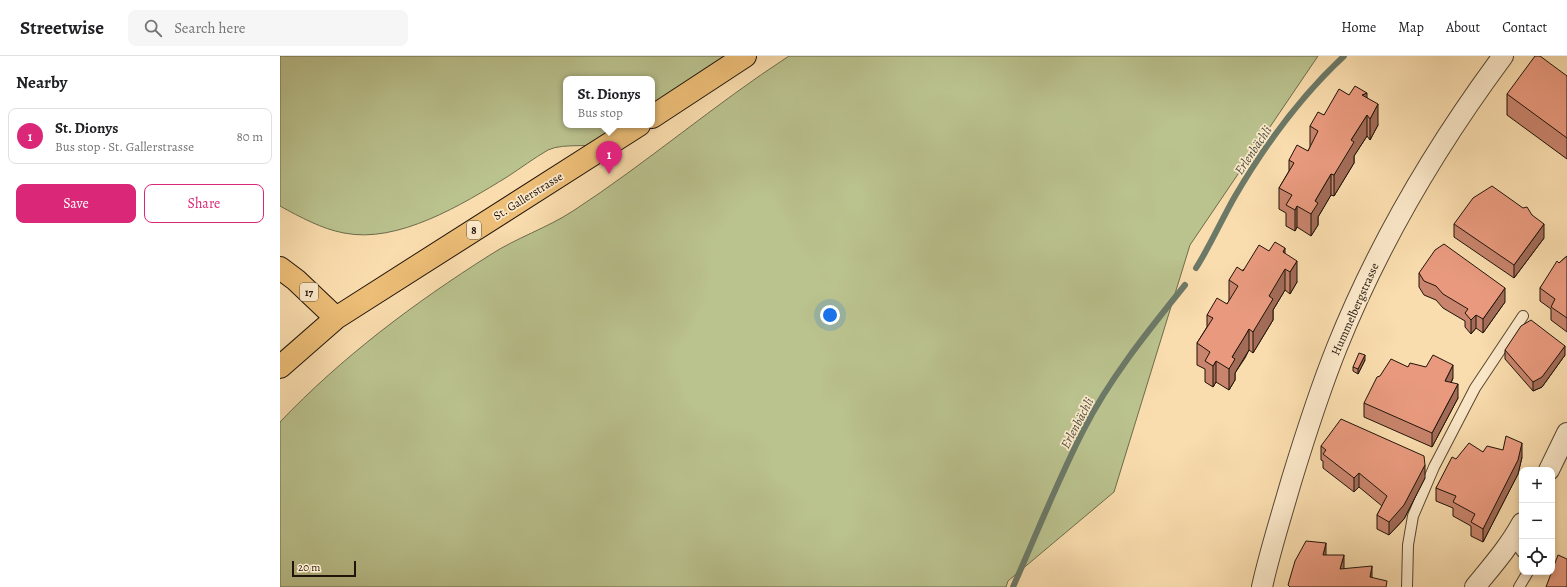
<!DOCTYPE html>
<meta charset="utf-8">
<style>
:root{--surface:#fff;--page:#f6f6f6;--text:#202124;--muted:#757577;--line:#e0e0e0;--accent:#db2777}
body{margin:0;font-family:Alegreya,serif;background:var(--page);color:var(--text)}
.controls{position:absolute;right:12px;bottom:12px;display:grid;overflow:hidden;border-radius:8px;box-shadow:0 2px 6px #0003}
.controls button{width:36px;height:36px;display:grid;place-items:center;padding:0;border:0;border-bottom:1px solid var(--line);background:var(--surface);color:var(--text);font:20px sans-serif}
.scale{position:absolute;left:12px;bottom:10px;width:64px;box-sizing:border-box;padding-left:4px;border:2px solid #1f1409;border-top:0;font-size:11px;line-height:14px;white-space:nowrap;color:#1f1409;-webkit-text-stroke:3px #fce9ca;paint-order:stroke}
.you{position:absolute;left:550px;top:259px;width:14px;height:14px;margin:-10px;border:3px solid #fff;border-radius:50%;background:#1a73e8;box-shadow:0 0 0 6px #1a73e833}
.badge{display:grid;place-items:center;width:26px;height:26px;border-radius:50%;background:var(--accent);color:#fff;font-size:13px;font-weight:700}
.pin{position:absolute;translate:-50% -33px;filter:drop-shadow(0 1px 2px #0008)}
.pin::after{content:'';position:absolute;top:21px;width:14px;height:12px;background:inherit;clip-path:polygon(0 0,100% 0,50% 100%)}
.popup{position:absolute;left:283px;top:20px;width:92px;height:52px;box-sizing:border-box;display:grid;place-content:center;border-radius:8px;background:var(--surface);filter:drop-shadow(0 1px 3px #0005);font-size:13px;white-space:nowrap;color:var(--muted)}
.popup b{font-size:15px;color:var(--text)}
.popup::after{content:'';position:absolute;left:50%;top:100%;margin-left:-8px;border:8px solid transparent;border-top-color:var(--surface)}
.list{margin:0;padding:0;list-style:none}
h2{display:flex;justify-content:space-between;align-items:center;height:52px;margin:0;padding:0 16px;font-size:17px}
h2 small{font-size:13px;font-weight:400;color:var(--muted)}
.list li{display:grid;grid-template-columns:26px 1fr auto;gap:12px;align-items:center;box-sizing:border-box;height:56px;margin:0 8px 8px;padding:0 8px;border:1px solid var(--line);border-radius:8px}
.list b{display:block;font-size:15px;white-space:nowrap}
.list p{margin:0;font-size:13px;white-space:nowrap;color:var(--muted)}
.list em{font-size:13px;font-style:normal;color:var(--muted)}
.actions{display:flex;gap:8px;padding:12px 16px}
.actions a{flex:1;padding:9px 0;border:1px solid var(--accent);border-radius:8px;text-align:center;font-size:14px;color:var(--accent)}
.actions .main{background:var(--accent);color:#fff}
.icon{flex:none;width:22px;height:22px;fill:none;stroke:currentColor;stroke-width:2;stroke-linecap:round;stroke-linejoin:round}
.map{position:relative;flex:none;width:1287px;height:531px;overflow:hidden}
header{display:flex;align-items:center;gap:24px;box-sizing:border-box;height:56px;padding:0 20px;background:var(--surface);border-bottom:1px solid var(--line)}
header strong{font-size:19px}
nav{display:flex;gap:22px;margin-inline-start:auto;font-size:14px}
.search{width:280px;height:36px;background:var(--page);display:flex;align-items:center;gap:10px;box-sizing:border-box;padding:0 14px;border-radius:8px;color:var(--muted);font-size:15px}
main{display:flex}
aside{flex:1;background:var(--surface)}
.map>svg:first-child{display:block}
</style>
<header>
<strong>Streetwise</strong>
<div class="search"><svg class="icon" aria-label="search" viewBox="0 0 24 24"><circle cx="10" cy="10" r="6"/><path d="M15 15l6 6"/></svg>Search here</div>
<nav><a>Home</a><a>Map</a><a>About</a><a>Contact</a></nav>
</header>
<main>
<aside>
<h2>Nearby<small></small></h2>
<ul class="list">
<li><span class="badge">1</span><div><b>St. Dionys</b><p>Bus stop · St. Gallerstrasse</p></div><em>80 m</em></li>
</ul>
<div class="actions"><a class="main">Save</a><a>Share</a></div>
</aside>
<div class="map">
<svg width="1287" height="531" viewBox="0 0 1287 531">
<rect width="100%" height="100%" fill="#faddae"/>
<filter id="stains"><feTurbulence type="fractalNoise" baseFrequency=".005" numOctaves="4"/><feColorMatrix values="0 0 0 0 .2 0 0 0 0 .09 0 0 0 0 .02 0 0 0 .5 -.17"/></filter>
<radialGradient id="worn" r=".72"><stop offset=".6" stop-color="#630" stop-opacity="0"/><stop offset="1" stop-color="#630" stop-opacity=".3"/></radialGradient>
<!-- green -->
<path fill="#bac28e" stroke="#6c6b4c" d="M 0,0 L 465,0 L 372,61 L 372,23 L 286,23 L 286,69 L 359,69 C 351,74 343,82 334,86 C 316,93 284,86 268,94 C 254,102 241,112 227,121 C 183,148 118,188 64,177 C 42,173 20,161 0,150 Z
M 509,0 L 1038,0 L 910,189 L 834,436 L 728,525 L 726,531 L 0,531 L 0,366 C 62,301 134,247 210,199 C 236,182 267,172 293,155 C 368,106 435,48 509,0 Z"/>
<g fill="none" stroke-linecap="round" stroke-linejoin="round">
<!-- stream -->
<path stroke="#6c7967" stroke-width="6" d="M 916,212 C 930,190 941,165 954,142 C 983,92 1021,40 1064,0
M 733,531 C 756,479 777,426 803,375 C 829,323 868,275 905,229"/>
<!-- lane casing -->
<g stroke="#564632" stroke-width="12">
<path id="lane" d="M 1233,483 L 1242,496
M 1127,531 L 1128,489 L 1133,460 L 1154,411 L 1195,332 L 1243,260
M 1239,531 L 1248,516"/>
</g>
<!-- street casing -->
<g stroke="#564632" stroke-width="22">
<path id="street" d="M 1269,414 L 1287,377
M 982,531 C 990,495 1001,461 1011,426 C 1025,380 1039,336 1057,291 C 1098,189 1157,89 1223,0
M 1195,531 C 1212,510 1229,491 1242,467"/>
</g>
<!-- primary casing -->
<g stroke="#1f1409" stroke-width="24">
<path id="primary" d="M 372,61 L 465,0
M 0,212 L 16,224 L 56,262
M 0,311 L 56,262 L 359,69"/>
</g>
<!-- lane -->
<use href="#lane" stroke="#fce9ca" stroke-width="10"/>
<!-- street -->
<use href="#street" stroke="#fce9ca" stroke-width="20"/>
<!-- primary -->
<use href="#primary" stroke="#edbe77" stroke-width="22"/>
</g>
<!-- wall -->
<path fill="#c8846c" stroke="#1f1409" d="M 1287,20 L 1287,103 L 1227,59 L 1227,38 Z
M 1069,39 L 1087,42 L 1098,69 L 1090,84 L 1087,80 L 1074,100 L 1074,107 L 1054,140 L 1051,139 L 1038,161 L 1038,169 L 1031,180 L 1017,171 L 1015,175 L 1006,170 L 1006,157 L 999,153 L 999,132 L 1009,115 L 1009,104 L 1028,95 L 1030,91 L 1030,70 Z
M 1174,168 L 1264,182 L 1234,222 L 1174,181 Z
M 989,195 L 1005,197 L 1017,226 L 1010,238 L 1005,234 L 993,254 L 993,264 L 973,297 L 969,294 L 965,302 L 955,317 L 955,324 L 949,334 L 936,326 L 933,331 L 925,326 L 925,313 L 917,309 L 917,287 L 927,271 L 927,259 L 947,248 L 949,245 L 949,224 Z
M 1287,200 L 1287,276 L 1271,264 L 1271,253 L 1260,245 L 1260,232 L 1279,207 Z
M 1139,217 L 1225,246 L 1203,277 L 1196,272 L 1191,278 L 1185,271 L 1185,265 L 1163,252 L 1156,244 L 1144,239 L 1139,231 Z
M 1225,294 L 1285,299 L 1262,331 L 1253,335 L 1225,303 Z
M 1085,304 L 1078,318 L 1073,315 L 1073,311 Z
M 1128,311 L 1173,322 L 1171,327 L 1178,342 L 1152,391 L 1084,361 L 1084,347 Z
M 1041,390 L 1145,422 L 1124,463 L 1109,479 L 1097,473 L 1097,459 L 1102,450 L 1079,431 L 1074,436 L 1043,412 L 1043,405 L 1041,404 Z
M 1203,396 L 1242,401 L 1238,418 L 1203,486 L 1191,480 L 1191,470 L 1173,460 L 1173,452 L 1156,445 L 1156,432 L 1176,403 Z"/>
<!-- shaded-wall -->
<path fill="#a36c58" stroke="#1f1409" d="M 1087,37 L 1087,58 L 1082,39 Z
M 1098,48 L 1098,69 L 1090,84 L 1090,63 Z
M 1087,59 L 1087,80 L 1074,100 L 1074,107 L 1054,140 L 1054,119 L 1071,84 Z
M 1051,118 L 1051,139 L 1038,161 L 1038,169 L 1031,180 L 1031,158 L 1035,145 Z
M 1017,150 L 1017,171 L 1015,175 L 1015,154 Z
M 1264,168 L 1264,182 L 1234,222 L 1234,209 Z
M 1005,192 L 1005,234 L 993,254 L 993,264 L 973,297 L 973,276 L 989,240 L 1003,196 Z
M 1017,205 L 1017,226 L 1010,238 L 1010,216 Z
M 1225,232 L 1225,246 L 1203,277 L 1203,263 Z
M 1196,259 L 1196,272 L 1191,278 L 1191,264 Z
M 969,273 L 969,294 L 955,317 L 955,324 L 949,334 L 949,313 L 952,301 Z
M 1285,290 L 1285,299 L 1262,331 L 1253,335 L 1253,326 Z
M 1085,299 L 1085,304 L 1078,318 L 1078,313 Z
M 936,305 L 936,326 L 933,331 L 933,310 Z
M 1173,309 L 1173,322 L 1165,339 L 1165,325 Z
M 1178,328 L 1178,342 L 1152,391 L 1152,377 Z
M 1242,387 L 1242,401 L 1238,418 L 1203,486 L 1203,473 Z
M 1145,409 L 1145,422 L 1124,463 L 1109,479 L 1109,466 Z
M 1079,417 L 1079,431 L 1074,436 L 1074,422 Z
M 1046,487 L 1046,500 L 1043,499 Z
M 1064,499 L 1064,512 L 1060,526 L 1060,513 Z
M 1092,510 L 1092,523 L 1090,521 Z"/>
<!-- building -->
<path fill="#e99a7e" stroke="#1f1409" d="M 1255,0 L 1260,0 L 1287,20 L 1287,82 L 1227,38 Z
M 1075,30 L 1087,37 L 1082,39 L 1098,48 L 1090,63 L 1087,59 L 1071,84 L 1074,86 L 1054,119 L 1051,118 L 1035,145 L 1038,147 L 1031,158 L 1017,150 L 1015,154 L 1006,149 L 1012,139 L 999,132 L 1014,107 L 1009,104 L 1017,89 L 1028,95 L 1038,75 L 1030,70 L 1038,56 L 1044,59 L 1059,33 L 1069,39 Z
M 1212,130 L 1243,152 L 1247,151 L 1252,159 L 1264,168 L 1234,209 L 1174,168 L 1193,142 Z
M 995,186 L 1005,192 L 1003,196 L 1017,205 L 1010,216 L 1005,213 L 989,240 L 993,243 L 973,276 L 969,273 L 965,280 L 952,301 L 955,303 L 949,313 L 936,305 L 933,310 L 925,305 L 930,296 L 917,287 L 933,262 L 927,259 L 937,242 L 947,248 L 958,230 L 949,224 L 957,211 L 963,215 L 979,189 L 989,195 Z
M 1164,188 L 1225,232 L 1203,263 L 1196,259 L 1191,264 L 1185,257 L 1188,253 L 1163,238 L 1156,230 L 1144,225 L 1139,217 L 1155,194 Z
M 1287,200 L 1287,262 L 1271,251 L 1275,243 L 1260,232 L 1277,205 L 1279,207 Z
M 1251,264 L 1285,290 L 1262,321 L 1253,326 L 1225,294 L 1241,270 Z
M 1079,297 L 1085,299 L 1078,313 L 1073,311 Z
M 1153,299 L 1173,309 L 1165,325 L 1178,328 L 1152,377 L 1084,347 L 1097,321 L 1100,320 L 1111,303 L 1128,311 L 1130,307 L 1146,311 Z
M 1061,363 L 1144,400 L 1145,409 L 1124,449 L 1109,466 L 1097,459 L 1107,440 L 1079,417 L 1074,422 L 1043,398 L 1046,394 L 1041,390 Z
M 1226,380 L 1242,387 L 1238,404 L 1203,473 L 1191,466 L 1195,458 L 1173,446 L 1176,440 L 1156,432 L 1172,401 L 1176,403 L 1189,387 L 1203,396 L 1207,390 L 1223,394 Z
M 1026,485 L 1046,487 L 1043,499 L 1064,499 L 1060,513 L 1092,510 L 1090,521 L 1107,525 L 1106,531 L 1010,531 L 1008,529 L 1015,505 Z
M 1278,499 L 1287,503 L 1287,531 L 1266,531 Z"/>
<g text-anchor="middle" dominant-baseline="central" stroke-width="3.5" stroke-linejoin="round" paint-order="stroke">
<!-- shield labels -->
<g fill="#fce9ca" stroke="#615443" stroke-width="1">
<rect x="187" y="165" width="14" height="18" rx="3"/>
<rect x="20" y="227" width="18" height="18" rx="3"/>
</g>
<g font-size="11" font-weight="bold" fill="#1f1409">
<text x="194" y="174">8</text>
<text x="29" y="236">17</text>
</g>
<!-- street labels -->
<g font-size="12" fill="#1f1409" stroke="#fce9ca">
<text transform="translate(248 140) rotate(-32)">St. Gallerstrasse</text>
<text transform="translate(1075 253) rotate(-66)">Hummelbergstrasse</text>
</g>
<!-- water labels -->
<g font-size="13" font-style="italic" fill="#4c4f40" stroke="#fce9ca">
<text transform="translate(973 94) rotate(-56)">Erlenbächli</text>
<text transform="translate(797 367) rotate(-62)">Erlenbächli</text>
</g>
</g>
<rect width="100%" height="100%" filter="url(#stains)"/>
<rect width="100%" height="100%" fill="url(#worn)"/>
</svg>
<div class="controls">
<button>+</button>
<button>−</button>
<button><svg class="icon" aria-label="locate" viewBox="0 0 24 24"><circle cx="12" cy="12" r="6"/><path d="M12 2v4M12 18v4M2 12h4M18 12h4"/></svg></button>
</div>
<div class="scale">20 m</div>
<div class="you"></div>
<div class="pin badge" style="left:329px;top:118px">1</div>
<div class="popup"><b>St. Dionys</b>Bus stop</div>
</div>
</main>
